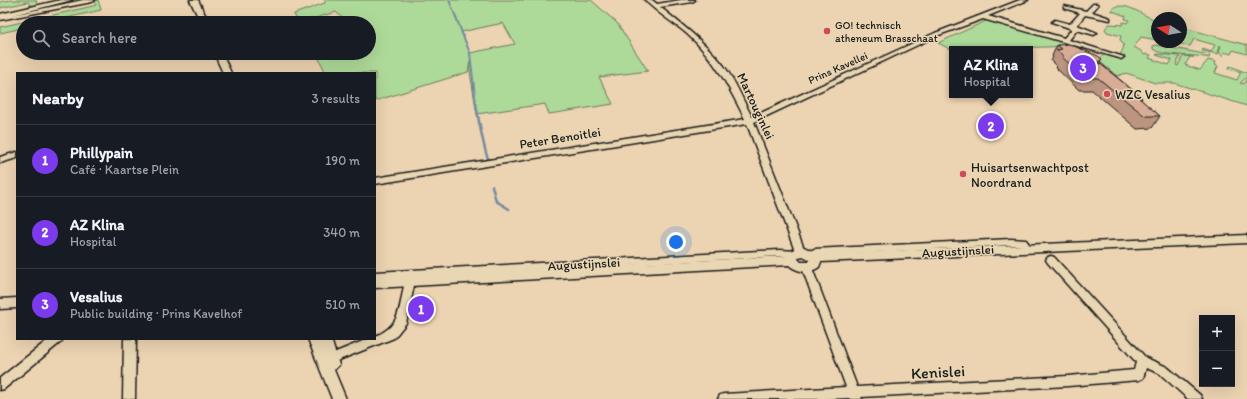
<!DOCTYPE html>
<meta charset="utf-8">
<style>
:root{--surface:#171b24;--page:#20242c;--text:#f1f3f6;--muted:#9ea1a6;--line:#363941;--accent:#7c3aed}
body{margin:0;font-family:Itim,sans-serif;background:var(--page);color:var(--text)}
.controls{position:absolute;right:12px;bottom:12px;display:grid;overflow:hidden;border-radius:0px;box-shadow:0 4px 16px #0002}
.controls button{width:36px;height:36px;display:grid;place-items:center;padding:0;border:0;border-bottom:1px solid var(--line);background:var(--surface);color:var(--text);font:20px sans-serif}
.compass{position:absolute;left:1151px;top:12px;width:36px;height:36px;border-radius:50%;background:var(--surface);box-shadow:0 4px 16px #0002;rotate:281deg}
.you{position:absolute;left:676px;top:242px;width:14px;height:14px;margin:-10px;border:3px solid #fff;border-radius:50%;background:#1a73e8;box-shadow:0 0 0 6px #1a73e833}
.badge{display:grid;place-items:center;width:26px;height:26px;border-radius:50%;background:var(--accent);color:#fff;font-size:13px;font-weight:700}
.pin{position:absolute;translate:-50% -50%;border:2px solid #fff;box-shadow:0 1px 4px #0006}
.popup{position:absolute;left:949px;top:46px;width:84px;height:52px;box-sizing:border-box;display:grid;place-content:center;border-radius:0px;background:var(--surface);filter:drop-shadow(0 1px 3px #0005);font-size:13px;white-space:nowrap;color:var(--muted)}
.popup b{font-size:15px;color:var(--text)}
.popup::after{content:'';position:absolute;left:50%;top:100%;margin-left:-8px;border:8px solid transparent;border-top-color:var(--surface)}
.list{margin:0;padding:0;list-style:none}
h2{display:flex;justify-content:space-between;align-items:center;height:52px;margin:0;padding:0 16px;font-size:17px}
h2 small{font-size:13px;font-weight:400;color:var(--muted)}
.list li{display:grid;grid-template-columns:26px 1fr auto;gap:12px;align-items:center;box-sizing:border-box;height:72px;padding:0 16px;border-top:1px solid var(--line)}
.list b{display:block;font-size:15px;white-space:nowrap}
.list p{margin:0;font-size:13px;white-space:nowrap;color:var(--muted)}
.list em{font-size:13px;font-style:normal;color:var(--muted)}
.icon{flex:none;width:22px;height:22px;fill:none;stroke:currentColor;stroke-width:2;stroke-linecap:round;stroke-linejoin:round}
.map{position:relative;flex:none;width:1247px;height:399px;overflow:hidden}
.search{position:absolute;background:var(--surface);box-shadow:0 4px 16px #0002;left:16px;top:16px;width:360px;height:44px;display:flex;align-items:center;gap:10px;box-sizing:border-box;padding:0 14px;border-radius:22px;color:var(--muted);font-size:15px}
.panel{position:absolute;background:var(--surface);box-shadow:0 4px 16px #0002;left:16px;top:72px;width:360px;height:268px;border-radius:0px}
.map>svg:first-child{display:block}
</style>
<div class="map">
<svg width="1247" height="399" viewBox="0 0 1247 399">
<rect width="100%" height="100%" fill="#ecd3b1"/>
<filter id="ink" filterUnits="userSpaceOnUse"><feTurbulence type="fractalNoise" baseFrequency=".025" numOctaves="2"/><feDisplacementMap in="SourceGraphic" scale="8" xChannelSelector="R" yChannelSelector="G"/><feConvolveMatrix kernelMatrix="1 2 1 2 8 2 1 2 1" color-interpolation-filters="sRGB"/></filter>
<g filter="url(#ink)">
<!-- green -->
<path fill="#aeda99" stroke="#657b5a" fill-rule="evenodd" d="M 11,0 L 36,0 L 37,5 L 32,7 L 28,2 L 0,8 L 0,2 Z
M 98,0 L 101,10 L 44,23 L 23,23 L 23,28 L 0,33 L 0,27 L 93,6 L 96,5 L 95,1 Z
M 325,0 L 591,0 L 617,23 L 648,71 L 599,77 L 613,104 L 549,114 L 545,104 L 477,114 L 470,72 L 470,61 L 468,72 L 375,101 L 375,73 L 326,73 L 316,53 L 369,53 L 369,23 L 348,23 L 336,12 L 298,23 L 294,14 L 325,3 ZM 503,23 L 515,44 L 470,53 L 461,32 Z
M 1121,6 C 1135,7 1144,17 1157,20 L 1157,40 L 1141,37 L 1134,47 L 1141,51 L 1144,55 L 1146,54 L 1151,55 L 1149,58 L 1169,65 L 1172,60 L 1156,55 L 1157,54 L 1180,56 L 1176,65 L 1178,66 L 1183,56 L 1194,57 L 1190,57 L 1185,65 L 1200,70 L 1208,60 L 1216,62 L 1215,65 L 1218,66 L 1215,73 L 1237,80 L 1241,72 L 1228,69 L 1230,66 L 1247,73 L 1247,77 L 1240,83 L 1244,84 L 1247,79 L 1247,106 L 1174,83 L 1155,83 L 1126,73 L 1117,76 L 1098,60 L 1105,54 L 1118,58 C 1122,51 1127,46 1120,40 L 1121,36 L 1107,32 L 1105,29 L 1109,24 L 1122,25 L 1123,22 L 1127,23 L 1129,20 L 1125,19 L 1126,16 L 1112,11 L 1114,7 Z
M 988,20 L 1075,46 L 952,50 L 938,43 Z
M 1181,27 L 1247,45 L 1247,54 L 1233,50 L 1231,54 L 1224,52 L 1223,56 L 1221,55 L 1219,51 L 1221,46 L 1220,45 L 1218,54 L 1202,51 L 1203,49 L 1211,52 L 1215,45 L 1194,39 L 1190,46 L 1177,43 L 1181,42 Z
M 1156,45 L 1210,55 L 1209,58 C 1194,54 1163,57 1153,49 L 1153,46 Z"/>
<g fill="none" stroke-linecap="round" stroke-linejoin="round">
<!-- stream-far1 -->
<path stroke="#758aa0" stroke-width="2" d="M 449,0 L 470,53 L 476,105"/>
<!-- stream -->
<path stroke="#758aa0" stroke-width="2.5" d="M 476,104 C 477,112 485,154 488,158
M 492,186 L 496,201 L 509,209"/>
<!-- minor casing -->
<g stroke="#1c1c1c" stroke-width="3">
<path id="minor" d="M 61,0 L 72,0 L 13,15 L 83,0 L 95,0 L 92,2 L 0,20 L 0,14 Z
M 645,0 L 652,0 L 657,4 L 681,0 L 695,0 L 692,2 L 660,7 C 681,24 702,40 720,61 C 734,77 742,99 752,117 L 935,33 L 1020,0 L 1028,0 L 988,16 L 1064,38 L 1072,29 L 1052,22 L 1055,20 L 1070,24 L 1080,13 L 1064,8 L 1064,6 L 1086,11 L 1093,4 L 1097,4 L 1098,5 L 1092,12 L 1110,18 L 1110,20 L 1085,15 L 1077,25 L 1097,33 L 1094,35 L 1077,30 L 1069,40 L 1124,57 L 1121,59 L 1119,58 L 983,19 L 939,35 L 754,122 L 805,251 L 803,253 L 799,254 L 797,256 L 780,256 L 411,278 L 415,281 L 406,323 L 394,338 L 334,362 L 330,364 L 326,362 L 324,359 L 326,356 L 368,339 L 375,339 L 375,336 C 402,326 399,306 405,281 L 408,278 L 375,280 L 375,272 L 780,250 L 795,251 L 747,124 L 375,184 L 375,178 L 745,119 C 728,85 715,59 686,33 C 673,22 657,13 645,0 Z
M 17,152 L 17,158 L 0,163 L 0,157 Z
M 1011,239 L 1026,240 L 1032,248 L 1030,250 L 1024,250 L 1020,245 L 1011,245 L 816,255 L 811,258 L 808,256 L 806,254 L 808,252 L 814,249 Z
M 1051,256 L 1054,257 L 1146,358 L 1167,367 L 1200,395 L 1202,399 L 1188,399 L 1159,373 L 1146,368 L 1143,378 L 1139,380 L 1068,386 L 861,397 L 862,399 L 850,399 L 849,398 L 822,399 L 718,399 L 720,395 L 724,394 L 846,387 L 802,268 L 803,265 L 811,265 L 812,268 L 857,387 L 1068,376 L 1134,370 L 1136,362 L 1048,263 L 1046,260 L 1048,257 Z
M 49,339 L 63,339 L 61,342 L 4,389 L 0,390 L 0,378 Z
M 124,339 L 136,339 L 135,399 L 123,399 Z"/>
</g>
<!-- tertiary casing -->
<g stroke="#1c1c1c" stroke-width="3">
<path id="tertiary" d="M 190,0 L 198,0 L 209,23 L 201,23 Z
M 214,53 L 222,53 L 231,73 L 223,73 Z
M 1247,235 L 1247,243 L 821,262 L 819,267 C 810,274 797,272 789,265 L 375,288 L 375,278 L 787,256 L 790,251 L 804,247 L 818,254 ZM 803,256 L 809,259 L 809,262 L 801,262 L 798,259 L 799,257 Z
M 17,298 L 17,308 L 0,309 L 0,299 Z
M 308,339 L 331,339 L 339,365 L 334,370 L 346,399 L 332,399 Z"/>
</g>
<!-- minor -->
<use href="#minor" fill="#e9d6b3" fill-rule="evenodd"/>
<!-- tertiary -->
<use href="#tertiary" fill="#e9d6b3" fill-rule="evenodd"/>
</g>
<!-- wall -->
<path fill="#bb9580" stroke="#1c1c1c" d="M 1057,45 L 1102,59 L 1100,63 L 1142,98 L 1141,100 L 1160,116 L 1152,128 L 1137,129 L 1092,90 L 1079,90 L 1056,68 L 1057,67 L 1051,61 L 1053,57 L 1052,56 Z"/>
<!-- building -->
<path fill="#d9ad95" stroke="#1c1c1c" d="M 1069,44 L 1098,56 L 1102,59 L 1098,62 L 1142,98 L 1139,98 L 1160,116 L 1145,116 L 1098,78 L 1085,78 L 1062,57 L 1064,56 L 1056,50 L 1062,49 L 1057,45 Z"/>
</g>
<!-- markers -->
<g fill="#d1495b" stroke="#e9d6b3" stroke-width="1.5">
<circle cx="827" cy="31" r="4"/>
<circle cx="1107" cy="94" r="4"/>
<circle cx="963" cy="174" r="4"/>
</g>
<g text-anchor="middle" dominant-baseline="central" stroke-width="3" stroke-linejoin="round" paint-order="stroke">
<!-- far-poi labels -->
<g font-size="11" fill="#1c1c1c" stroke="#e9d6b3" text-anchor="start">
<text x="835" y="25">GO! technisch<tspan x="835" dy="13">atheneum Brasschaat</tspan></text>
</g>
<!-- far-street labels -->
<g font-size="11" fill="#1c1c1c" stroke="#e9d6b3">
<text transform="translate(838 68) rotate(-24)">Prins Kavellei</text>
</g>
<!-- poi labels -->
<g font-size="13" fill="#1c1c1c" stroke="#e9d6b3" text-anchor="start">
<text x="1115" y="94">WZC Vesalius</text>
<text x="971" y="167">Huisartsenwachtpost<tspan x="971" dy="15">Noordrand</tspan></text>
</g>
<!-- street labels -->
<g font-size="13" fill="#1c1c1c" stroke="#e9d6b3">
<text transform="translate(756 106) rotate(65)">Martouginlei</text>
<text transform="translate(560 138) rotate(-9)">Peter Benoitlei</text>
<text transform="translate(958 251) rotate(-3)">Augustijnslei</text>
<text transform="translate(584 264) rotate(-3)">Augustijnslei</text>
</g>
<!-- near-street labels -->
<g font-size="16" fill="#1c1c1c" stroke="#e9d6b3">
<text transform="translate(938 372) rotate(-3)">Kenislei</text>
</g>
</g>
</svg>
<div class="controls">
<button>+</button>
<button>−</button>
</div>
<svg class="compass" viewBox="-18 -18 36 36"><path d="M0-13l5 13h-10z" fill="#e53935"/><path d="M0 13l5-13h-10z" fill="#9ea1a6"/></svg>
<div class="you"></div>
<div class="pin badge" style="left:421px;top:309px">1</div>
<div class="pin badge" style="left:991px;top:126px">2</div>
<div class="popup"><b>AZ Klina</b>Hospital</div>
<div class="pin badge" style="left:1083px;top:68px">3</div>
<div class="search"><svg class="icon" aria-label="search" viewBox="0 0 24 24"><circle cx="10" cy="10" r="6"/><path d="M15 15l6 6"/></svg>Search here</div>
<section class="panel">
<h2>Nearby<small>3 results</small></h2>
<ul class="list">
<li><span class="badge">1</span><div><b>Phillypain</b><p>Café · Kaartse Plein</p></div><em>190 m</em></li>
<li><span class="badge">2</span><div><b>AZ Klina</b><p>Hospital</p></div><em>340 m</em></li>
<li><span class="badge">3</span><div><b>Vesalius</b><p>Public building · Prins Kavelhof</p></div><em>510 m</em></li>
</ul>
</section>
</div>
